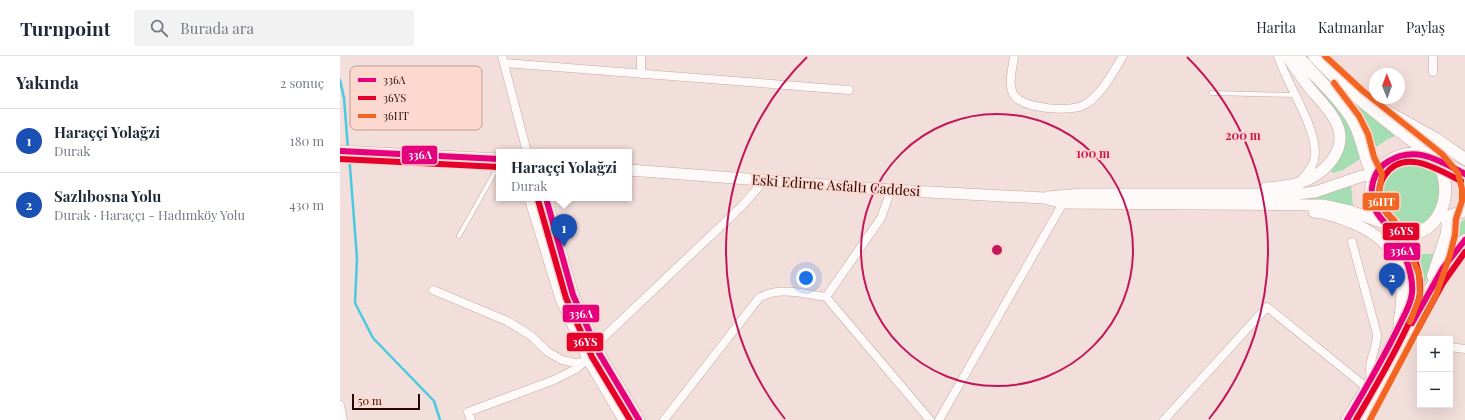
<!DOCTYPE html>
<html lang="tr">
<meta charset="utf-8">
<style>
:root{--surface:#fff;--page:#f2f2f3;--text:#1f2937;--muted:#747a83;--line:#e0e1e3;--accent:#6f534f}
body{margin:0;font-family:"Playfair Display",serif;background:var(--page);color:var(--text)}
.controls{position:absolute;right:12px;bottom:12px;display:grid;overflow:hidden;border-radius:0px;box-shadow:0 4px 16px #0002}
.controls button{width:36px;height:36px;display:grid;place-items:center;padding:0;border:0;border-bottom:1px solid var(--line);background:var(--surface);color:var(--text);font:20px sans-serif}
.compass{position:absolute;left:1029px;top:12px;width:36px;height:36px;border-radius:50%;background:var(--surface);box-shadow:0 4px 16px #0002;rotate:359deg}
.scale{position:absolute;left:12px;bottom:10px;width:68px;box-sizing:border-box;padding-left:4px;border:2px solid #280804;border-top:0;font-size:11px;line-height:14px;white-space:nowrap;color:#280804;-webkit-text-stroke:3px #fdd8cf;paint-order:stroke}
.you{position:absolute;left:466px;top:222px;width:14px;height:14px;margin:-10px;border:3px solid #fff;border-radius:50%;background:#1a73e8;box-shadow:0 0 0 6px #1a73e833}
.badge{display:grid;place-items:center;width:26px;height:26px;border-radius:50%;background:var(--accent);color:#fff;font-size:13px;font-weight:700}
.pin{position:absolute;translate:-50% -33px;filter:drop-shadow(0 1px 2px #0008)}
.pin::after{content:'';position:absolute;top:21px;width:14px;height:12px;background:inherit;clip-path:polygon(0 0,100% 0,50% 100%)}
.popup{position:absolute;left:156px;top:93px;width:136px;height:52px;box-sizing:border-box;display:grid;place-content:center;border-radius:0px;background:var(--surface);filter:drop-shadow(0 1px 3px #0005);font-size:13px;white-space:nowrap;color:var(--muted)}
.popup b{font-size:15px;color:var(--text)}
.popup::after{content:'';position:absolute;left:50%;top:100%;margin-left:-8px;border:8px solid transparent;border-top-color:var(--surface)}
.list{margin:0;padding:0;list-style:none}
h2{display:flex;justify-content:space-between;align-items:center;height:52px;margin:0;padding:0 16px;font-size:17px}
h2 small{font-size:13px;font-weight:400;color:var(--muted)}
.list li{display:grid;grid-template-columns:26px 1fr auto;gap:12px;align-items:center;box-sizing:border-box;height:64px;padding:0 16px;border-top:1px solid var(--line)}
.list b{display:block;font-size:15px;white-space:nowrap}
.list p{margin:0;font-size:13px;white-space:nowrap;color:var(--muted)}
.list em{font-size:13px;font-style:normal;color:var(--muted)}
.icon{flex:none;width:22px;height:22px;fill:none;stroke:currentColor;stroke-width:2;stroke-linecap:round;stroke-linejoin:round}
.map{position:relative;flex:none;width:1125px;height:364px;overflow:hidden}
header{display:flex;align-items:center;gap:24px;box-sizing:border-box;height:56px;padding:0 20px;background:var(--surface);border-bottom:1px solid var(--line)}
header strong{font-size:19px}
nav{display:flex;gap:22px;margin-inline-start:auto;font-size:14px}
.search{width:280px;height:36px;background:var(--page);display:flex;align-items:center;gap:10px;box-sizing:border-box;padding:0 14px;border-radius:0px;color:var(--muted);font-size:15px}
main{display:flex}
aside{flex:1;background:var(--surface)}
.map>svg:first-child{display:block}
</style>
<header>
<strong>Turnpoint</strong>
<div class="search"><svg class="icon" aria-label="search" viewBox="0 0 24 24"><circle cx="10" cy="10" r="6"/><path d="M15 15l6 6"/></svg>Burada ara</div>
<nav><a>Harita</a><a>Katmanlar</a><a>Paylaş</a></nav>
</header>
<main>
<aside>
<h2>Yakında<small>2 sonuç</small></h2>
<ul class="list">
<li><span class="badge" style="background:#1a4fb4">1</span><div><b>Haraççi Yolağzi</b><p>Durak</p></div><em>180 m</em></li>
<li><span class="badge" style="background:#1a4fb4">2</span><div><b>Sazlıbosna Yolu</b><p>Durak · Haraççı - Hadımköy Yolu</p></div><em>430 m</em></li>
</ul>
</aside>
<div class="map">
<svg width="1125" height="364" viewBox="0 0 1125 364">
<rect width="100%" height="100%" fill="#f2deda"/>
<!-- green -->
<path fill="#a5ddb2" d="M 951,0 C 969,19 998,46 1009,70 C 1014,80 1017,91 1020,103 L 1003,114 L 993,117 L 989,113 C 998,104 1004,97 1005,84 Z
M 1008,39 L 1055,80 L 1048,83 L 1029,96 L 1003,43 Z
M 1072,107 C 1085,109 1100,115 1102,130 C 1103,134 1100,140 1099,144 C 1097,149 1097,156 1094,159 C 1083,173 1057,169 1048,155 C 1035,132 1048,112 1072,107 Z
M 1011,129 L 1013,151 L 988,144 L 956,142 Z
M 1125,163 L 1125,180 L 1110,198 L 1107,195 C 1111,182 1114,171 1125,163 Z
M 1068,198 L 1095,198 L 1083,233 L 1070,264 Z"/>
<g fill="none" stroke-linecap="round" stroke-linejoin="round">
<!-- stream -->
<path stroke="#49cade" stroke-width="2.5" d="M 0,24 L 4,42 L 8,93
M 9,98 L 17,202 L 15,247 L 33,282 L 94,345 L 100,364"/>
<!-- lane casing -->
<g stroke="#c3aaa5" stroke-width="5">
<path id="lane" d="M 871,37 L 955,39
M 119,180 L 159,109"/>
</g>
<!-- street casing -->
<g stroke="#c3aaa5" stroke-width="9">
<path id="street" d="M 162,0 L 187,96
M 674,0 C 673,12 667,28 674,39 C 682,53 733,57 746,48 C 762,38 773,16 783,0
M 938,0 C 946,28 981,76 974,104 C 973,112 964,120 959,127
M 164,7 L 509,34
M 1093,16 L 1093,0
M 301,18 L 301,0
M 551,134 L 541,162 L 486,241 L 590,364
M 1012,186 L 1037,278 C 1037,295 1027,304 1031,323
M 93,234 L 167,265 L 190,279 L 208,296 L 222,304 L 235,307 L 244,306
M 1110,291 L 1125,293
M 0,349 L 3,364
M 131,364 L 128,356 L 214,324 L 236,313 L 244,306 L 246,298 L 402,150 L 424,125
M 324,364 L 419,242 C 439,230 464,238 486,241
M 599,364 L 723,147
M 824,364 L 927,251 L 1026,331"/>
</g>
<!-- secondary casing -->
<g stroke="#c3aaa5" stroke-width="12">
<path id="secondary" d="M 0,95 L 159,103
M 289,114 L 551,134 L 704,142 L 723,147 L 982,149 L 1010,155 L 1047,168
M 926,132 C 937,131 949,130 959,127 C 985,118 1011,93 995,64 C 989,53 980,44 972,35 C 963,24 955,12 947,0
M 708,141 L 741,138 L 958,138 L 975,136 L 1022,120 L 1034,120
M 190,142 L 221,243 L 248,303 L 284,364
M 206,142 L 233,239 L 259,297 L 299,364
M 974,156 C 988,157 1001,162 1015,168 C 1061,188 1067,220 1059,266"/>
</g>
<!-- primary casing -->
<g stroke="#c3aaa5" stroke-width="13">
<path id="primary" d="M 958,0 C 975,22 998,39 1012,63 C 1023,81 1023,102 1034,120
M 974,0 C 1010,39 1055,71 1097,104 C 1125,154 1075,204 1041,162 C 1016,132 1042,95 1078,98 C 1093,99 1111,111 1125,118
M 1044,54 L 1096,83 L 1125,103
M 1108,161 L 1125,154
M 1093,220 L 1107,177 L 1108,161
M 1007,364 C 1025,334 1075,260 1072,227 C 1070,207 1057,186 1047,168
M 1021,364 L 1088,236 L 1111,202 L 1125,184"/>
</g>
<!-- lane -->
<use href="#lane" stroke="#fdfaf9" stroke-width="4"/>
<!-- street -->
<use href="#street" stroke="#fdfaf9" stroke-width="8"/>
<!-- secondary -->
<use href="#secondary" stroke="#fdfaf9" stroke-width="11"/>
<!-- primary -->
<use href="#primary" stroke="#fdfaf9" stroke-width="12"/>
<!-- bus-1 casing -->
<g stroke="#fdd8cf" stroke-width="9">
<path id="bus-1" d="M 0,95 L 159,103
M 206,142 L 233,239 L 259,297 L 299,364
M 1072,267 L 1103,212 L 1125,184
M 1007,364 C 1026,332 1044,301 1060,268 C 1065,258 1071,248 1072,237 C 1074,214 1060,187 1047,170 C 1043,164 1038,160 1035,153 C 1028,136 1032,114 1049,105 C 1076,89 1100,105 1125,118"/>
</g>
<!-- bus-2 casing -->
<g stroke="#fdd8cf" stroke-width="9">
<path id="bus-2" d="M 0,103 L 159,111
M 198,144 L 226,242 L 252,301 L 290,364
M 1079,271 L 1103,227 L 1125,196
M 1016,364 C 1034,333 1052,303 1067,271 C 1072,261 1079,249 1080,237 C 1082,213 1069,186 1055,167 C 1051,160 1044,156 1041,148 C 1038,138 1039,127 1045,119 C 1064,91 1099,114 1121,125"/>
</g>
<!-- bus-3 casing -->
<g stroke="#fdd8cf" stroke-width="9">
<path id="bus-3" d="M 985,0 L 1023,35 L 1102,98 L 1118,117 L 1122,133 L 1122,145 L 1116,163 L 1115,179 L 1110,199 L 1096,239 L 1030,364
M 994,27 L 1019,60 L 1028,78 L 1034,101 L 1042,118 L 1039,137 L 1042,149 L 1047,158 L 1054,164 L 1065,186 L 1079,218 L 1080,240 L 1070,266"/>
</g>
<!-- bus-1 -->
<use href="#bus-1" stroke="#e5007d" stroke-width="6"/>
<!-- bus-2 -->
<use href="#bus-2" stroke="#e4002b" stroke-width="6"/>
<!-- bus-3 -->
<use href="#bus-3" stroke="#f26522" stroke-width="6"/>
</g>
<!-- distance rings -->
<g fill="none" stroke="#c2185b" stroke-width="2">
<circle cx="657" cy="194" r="136"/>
<path d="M445 363A271 271 0 0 1 467 1M847 1A271 271 0 0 1 869 363"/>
</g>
<g text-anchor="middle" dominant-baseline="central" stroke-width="4" stroke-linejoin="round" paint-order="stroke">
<!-- street labels -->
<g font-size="14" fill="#280804" stroke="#fdd8cf">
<text transform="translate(496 129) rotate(4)">Eski Edirne Asfaltı Caddesi</text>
</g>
</g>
<!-- legend -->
<rect x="10" y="10" width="132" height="64" rx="6" fill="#fdd8cf" stroke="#bd9a92" stroke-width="1"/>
<rect x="18" y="22" width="18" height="4" fill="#e5007d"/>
<rect x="18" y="40" width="18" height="4" fill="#e4002b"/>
<rect x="18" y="58" width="18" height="4" fill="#f26522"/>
<g font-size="11" fill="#280804">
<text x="43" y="28">336A</text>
<text x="43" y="46">36YS</text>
<text x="43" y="64">36HT</text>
</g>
<circle cx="657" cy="194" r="6" fill="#c2185b" stroke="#fdd8cf" stroke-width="2"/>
<g font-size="12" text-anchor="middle" font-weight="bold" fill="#c2185b" stroke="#fdd8cf" stroke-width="4" stroke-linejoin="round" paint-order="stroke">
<text x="903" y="84">200 m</text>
<text x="753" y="102">100 m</text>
</g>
<g stroke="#fdd8cf" stroke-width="1.5">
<rect x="61" y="89" width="37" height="20" rx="4" fill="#e5007d"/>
<rect x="1022" y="136" width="38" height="19" rx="4" fill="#f26522"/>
<rect x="1042" y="166" width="38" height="19" rx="4" fill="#e4002b"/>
<rect x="1043" y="186" width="38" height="19" rx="4" fill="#e5007d"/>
<rect x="222" y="248" width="38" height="19" rx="4" fill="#e5007d"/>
<rect x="226" y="276" width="38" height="20" rx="4" fill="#e4002b"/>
</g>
<g font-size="11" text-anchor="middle" font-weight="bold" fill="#fff">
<text x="80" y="103">336A</text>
<text x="1041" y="150">36HT</text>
<text x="1061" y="179">36YS</text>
<text x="1062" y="199">336A</text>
<text x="241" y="262">336A</text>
<text x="245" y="290">36YS</text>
</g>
</svg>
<div class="controls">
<button>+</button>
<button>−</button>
</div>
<svg class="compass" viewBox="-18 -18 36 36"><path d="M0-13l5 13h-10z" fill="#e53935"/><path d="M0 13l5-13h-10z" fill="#747a83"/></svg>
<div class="scale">50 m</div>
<div class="you"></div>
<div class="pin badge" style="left:224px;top:191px;background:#1a4fb4">1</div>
<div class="popup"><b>Haraççi Yolağzi</b>Durak</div>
<div class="pin badge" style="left:1052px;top:240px;background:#1a4fb4">2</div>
</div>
</main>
